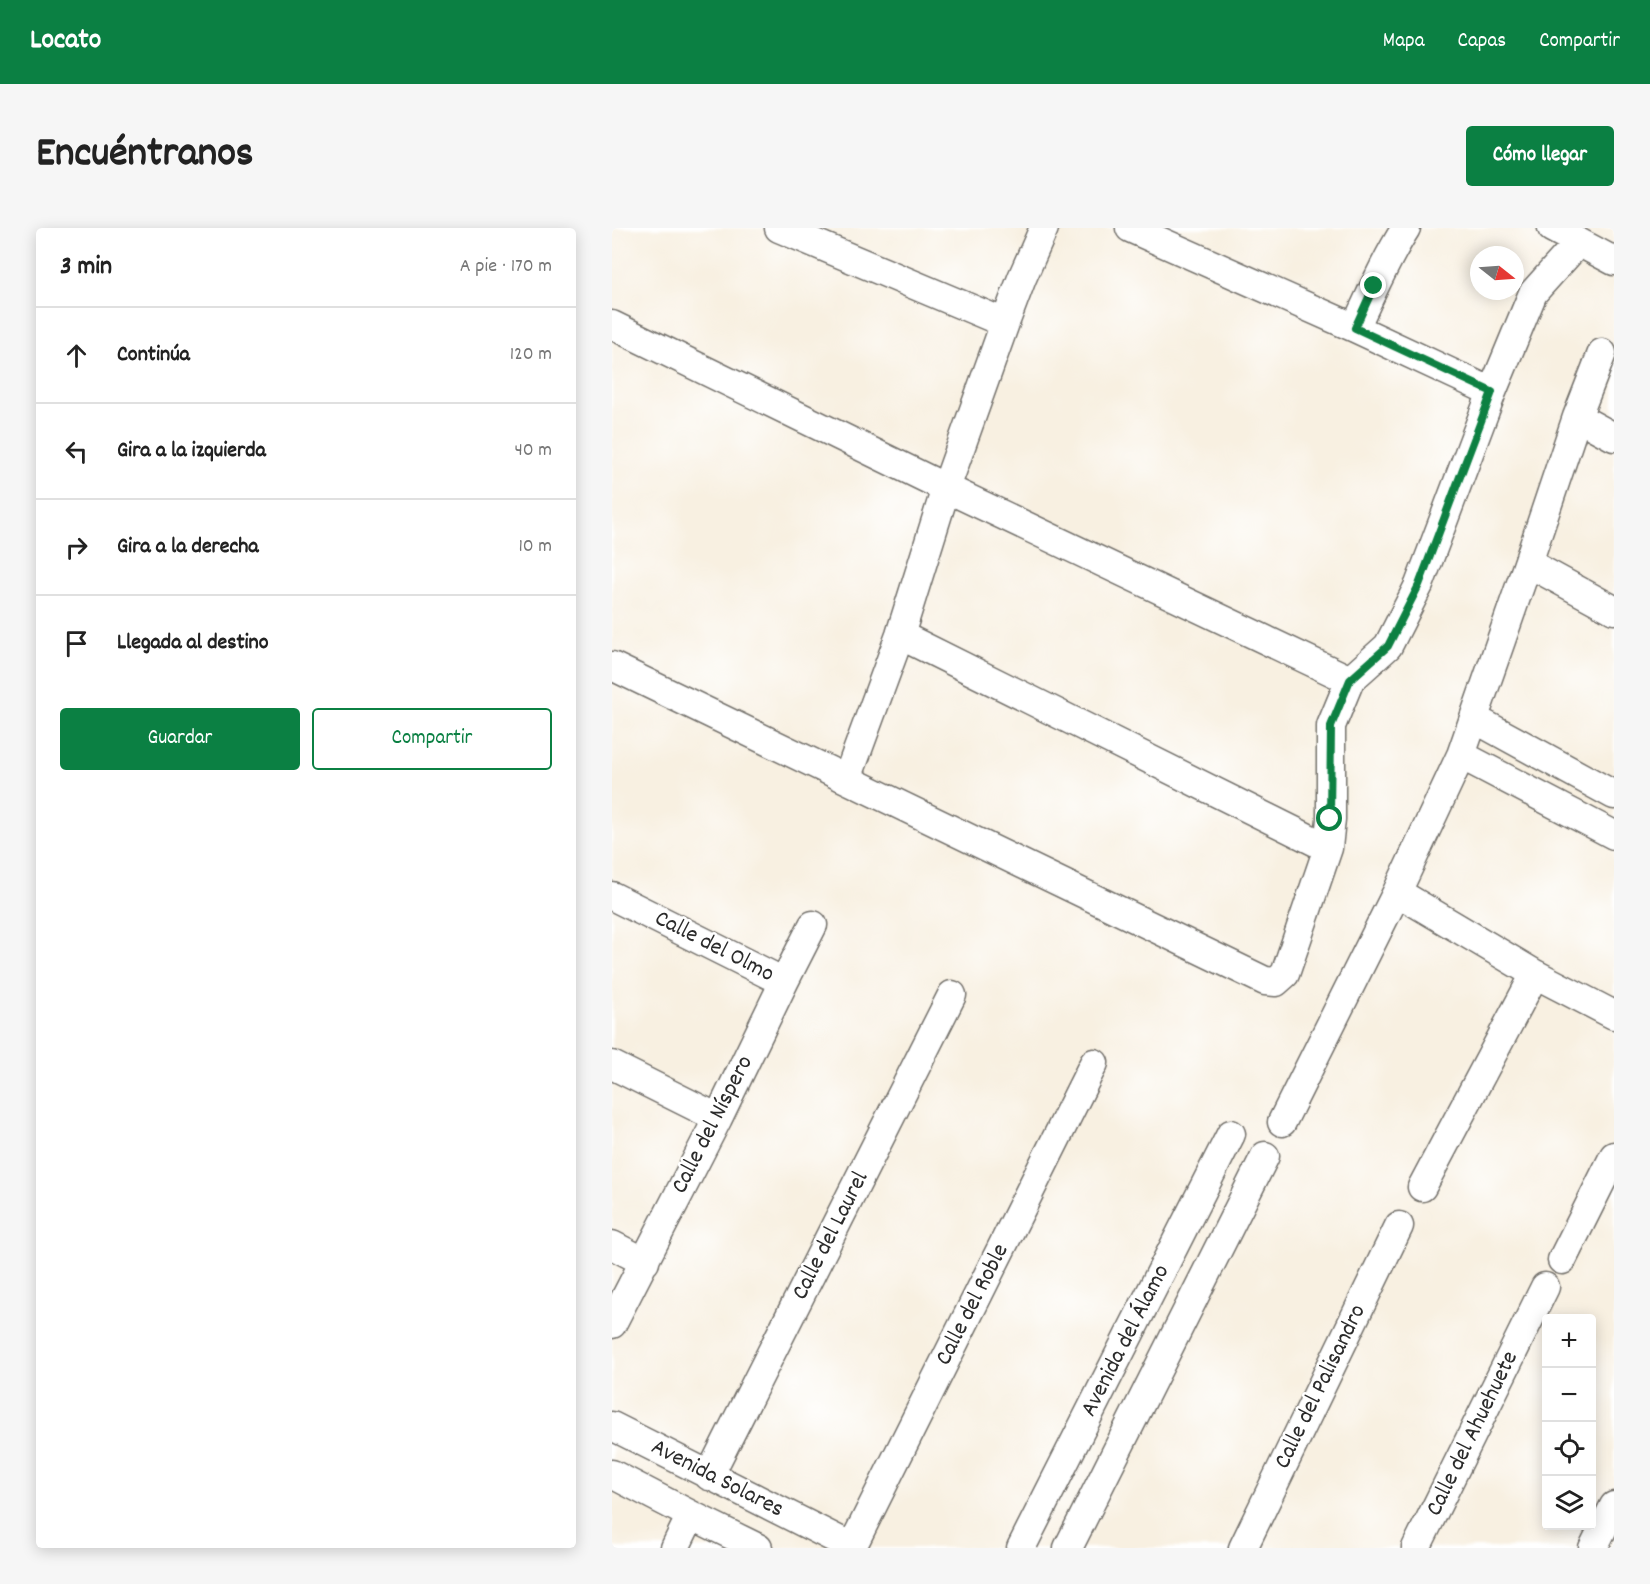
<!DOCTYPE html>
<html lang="es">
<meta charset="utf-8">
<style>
:root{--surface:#fff;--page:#f6f6f6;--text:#222;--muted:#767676;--line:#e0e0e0;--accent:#0b8043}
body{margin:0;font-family:Dekko,sans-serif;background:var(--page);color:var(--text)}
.controls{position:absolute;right:18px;bottom:18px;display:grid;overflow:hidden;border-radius:6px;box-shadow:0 3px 15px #0003}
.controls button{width:54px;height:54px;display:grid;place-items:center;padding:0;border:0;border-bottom:2px solid var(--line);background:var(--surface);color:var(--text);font:30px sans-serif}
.compass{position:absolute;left:858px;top:18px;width:54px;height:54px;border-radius:50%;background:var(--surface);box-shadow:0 3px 15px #0003;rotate:107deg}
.stop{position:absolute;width:18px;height:18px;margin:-14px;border:4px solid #0b8043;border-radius:50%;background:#fff}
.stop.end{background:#0b8043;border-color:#fff;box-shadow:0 2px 6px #0008}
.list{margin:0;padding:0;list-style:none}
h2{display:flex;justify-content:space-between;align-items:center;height:78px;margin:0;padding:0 24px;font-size:26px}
h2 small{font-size:20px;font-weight:400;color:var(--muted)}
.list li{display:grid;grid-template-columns:39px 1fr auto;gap:18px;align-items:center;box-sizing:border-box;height:96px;padding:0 24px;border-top:2px solid var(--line)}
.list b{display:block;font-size:22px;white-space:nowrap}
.list em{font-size:20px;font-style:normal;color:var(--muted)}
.actions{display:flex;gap:12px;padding:18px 24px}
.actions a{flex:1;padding:14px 0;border:2px solid var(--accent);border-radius:6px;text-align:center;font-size:21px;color:var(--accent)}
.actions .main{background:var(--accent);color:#fff}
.icon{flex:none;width:33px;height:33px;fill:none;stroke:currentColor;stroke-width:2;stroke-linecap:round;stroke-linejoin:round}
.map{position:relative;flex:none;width:1002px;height:1320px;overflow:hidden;border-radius:6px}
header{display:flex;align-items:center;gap:36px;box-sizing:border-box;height:84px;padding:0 30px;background:var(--accent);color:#fff}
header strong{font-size:28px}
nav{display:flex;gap:33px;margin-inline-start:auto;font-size:21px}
.intro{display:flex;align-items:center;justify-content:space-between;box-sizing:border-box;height:144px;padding:0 36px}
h1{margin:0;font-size:42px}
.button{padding:15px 27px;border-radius:6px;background:var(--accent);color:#fff;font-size:21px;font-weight:700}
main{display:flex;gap:36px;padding:0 36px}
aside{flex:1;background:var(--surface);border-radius:6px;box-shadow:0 3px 15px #0003}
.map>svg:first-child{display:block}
</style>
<header>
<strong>Locato</strong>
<nav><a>Mapa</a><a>Capas</a><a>Compartir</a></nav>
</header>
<div class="intro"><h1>Encuéntranos</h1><a class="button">Cómo llegar</a></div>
<main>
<aside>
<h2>3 min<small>A pie · 170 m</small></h2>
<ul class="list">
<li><svg class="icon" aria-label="ahead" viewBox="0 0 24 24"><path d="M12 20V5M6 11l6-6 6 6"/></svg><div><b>Continúa</b></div><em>120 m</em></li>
<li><svg class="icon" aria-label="left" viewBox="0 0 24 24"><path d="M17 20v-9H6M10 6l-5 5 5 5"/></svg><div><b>Gira a la izquierda</b></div><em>40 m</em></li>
<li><svg class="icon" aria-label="right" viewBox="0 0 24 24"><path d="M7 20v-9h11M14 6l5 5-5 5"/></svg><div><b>Gira a la derecha</b></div><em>10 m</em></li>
<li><svg class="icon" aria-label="arrive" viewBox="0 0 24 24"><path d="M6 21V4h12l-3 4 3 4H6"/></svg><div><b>Llegada al destino</b></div></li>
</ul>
<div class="actions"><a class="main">Guardar</a><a>Compartir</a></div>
</aside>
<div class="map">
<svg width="1002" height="1320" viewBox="0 0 1002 1320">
<rect width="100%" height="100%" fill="#fff"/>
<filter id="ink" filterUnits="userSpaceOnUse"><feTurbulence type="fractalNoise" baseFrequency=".0167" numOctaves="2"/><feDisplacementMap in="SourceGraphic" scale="12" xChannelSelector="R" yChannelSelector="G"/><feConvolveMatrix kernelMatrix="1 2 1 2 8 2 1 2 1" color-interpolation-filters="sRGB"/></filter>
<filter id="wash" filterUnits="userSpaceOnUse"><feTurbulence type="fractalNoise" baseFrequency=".008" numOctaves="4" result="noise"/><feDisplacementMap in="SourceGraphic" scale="24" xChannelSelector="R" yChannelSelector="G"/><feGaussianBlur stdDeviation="1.35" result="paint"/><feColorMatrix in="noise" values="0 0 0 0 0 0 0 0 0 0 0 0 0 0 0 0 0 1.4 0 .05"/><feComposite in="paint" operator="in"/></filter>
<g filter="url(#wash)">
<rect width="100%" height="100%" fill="#f8f0e1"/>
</g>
<g filter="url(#ink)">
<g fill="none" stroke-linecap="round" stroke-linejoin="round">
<!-- minor casing -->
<g stroke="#73706b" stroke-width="31">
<path id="minor" d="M 167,0 L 393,95
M 518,0 L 743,100 L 880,164
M 940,0 L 1002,33
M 0,97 L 334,260 L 738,452
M 743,100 C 759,66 774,31 794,0
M 965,189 L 1002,209
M 916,335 L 1002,382
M 288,407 L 716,620
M 0,438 L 653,753 L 664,754 L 673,746 L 716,620 L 719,591 L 719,498 L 738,452 L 776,418 L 807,357 L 880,164 L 921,65 L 966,15
M 863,491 L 1002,567
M 849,527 L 1002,607
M 235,551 L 288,407 L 334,260 L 393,95 L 410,50 L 432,0
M 785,664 L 923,746 L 1002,787
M 0,668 L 172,754
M 0,837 L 106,890
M 670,894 L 785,664 L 849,527 L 916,335 L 965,189 L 990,125
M 810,959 L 923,746
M 0,1017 L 33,1034
M 950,1032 L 1002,928
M 0,1096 L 106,890 L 172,754 L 201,697
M 0,1198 L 242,1320
M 0,1246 L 79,1287 L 146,1320
M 97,1248 L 340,767
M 240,1319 L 482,835
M 63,1320 L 79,1287
M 409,1320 L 619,906
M 456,1320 L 653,928
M 631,1320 L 787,998
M 804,1320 L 933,1059
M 981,1320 L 1002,1278"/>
</g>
<!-- minor -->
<use href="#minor" stroke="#fff" stroke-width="28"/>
</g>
</g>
<g fill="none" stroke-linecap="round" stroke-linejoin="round" filter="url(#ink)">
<!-- route -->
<path stroke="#0b8043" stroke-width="8" d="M 718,591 L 719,498 L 738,452 L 776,418 L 807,357 L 880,164 L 743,100 L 762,58"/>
</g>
<g text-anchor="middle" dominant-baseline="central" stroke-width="5" stroke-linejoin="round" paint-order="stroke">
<!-- street labels -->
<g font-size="24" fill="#2b2b2b" stroke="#fff">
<text transform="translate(102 719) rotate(27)">Calle del Olmo</text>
<text transform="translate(101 897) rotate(-63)">Calle del Níspero</text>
<text transform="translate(219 1008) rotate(-63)">Calle del Laurel</text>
<text transform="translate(361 1077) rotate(-63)">Calle del Roble</text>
<text transform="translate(514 1113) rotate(-63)">Avenida del Álamo</text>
<text transform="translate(709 1159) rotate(-64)">Calle del Palisandro</text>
<text transform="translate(861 1206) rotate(-64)">Calle del Ahuehuete</text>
<text transform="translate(105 1251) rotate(27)">Avenida Solares</text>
</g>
</g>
</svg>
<div class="controls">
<button>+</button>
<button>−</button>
<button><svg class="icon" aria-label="locate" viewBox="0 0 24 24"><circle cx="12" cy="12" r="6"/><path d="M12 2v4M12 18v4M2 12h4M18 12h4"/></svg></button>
<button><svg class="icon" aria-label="layers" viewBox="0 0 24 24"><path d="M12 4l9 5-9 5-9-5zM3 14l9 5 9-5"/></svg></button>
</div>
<svg class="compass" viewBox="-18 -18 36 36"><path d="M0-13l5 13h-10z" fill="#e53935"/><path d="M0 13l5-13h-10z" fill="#767676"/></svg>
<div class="stop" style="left:718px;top:591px"></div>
<div class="stop end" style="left:762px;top:58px"></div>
</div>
</main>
